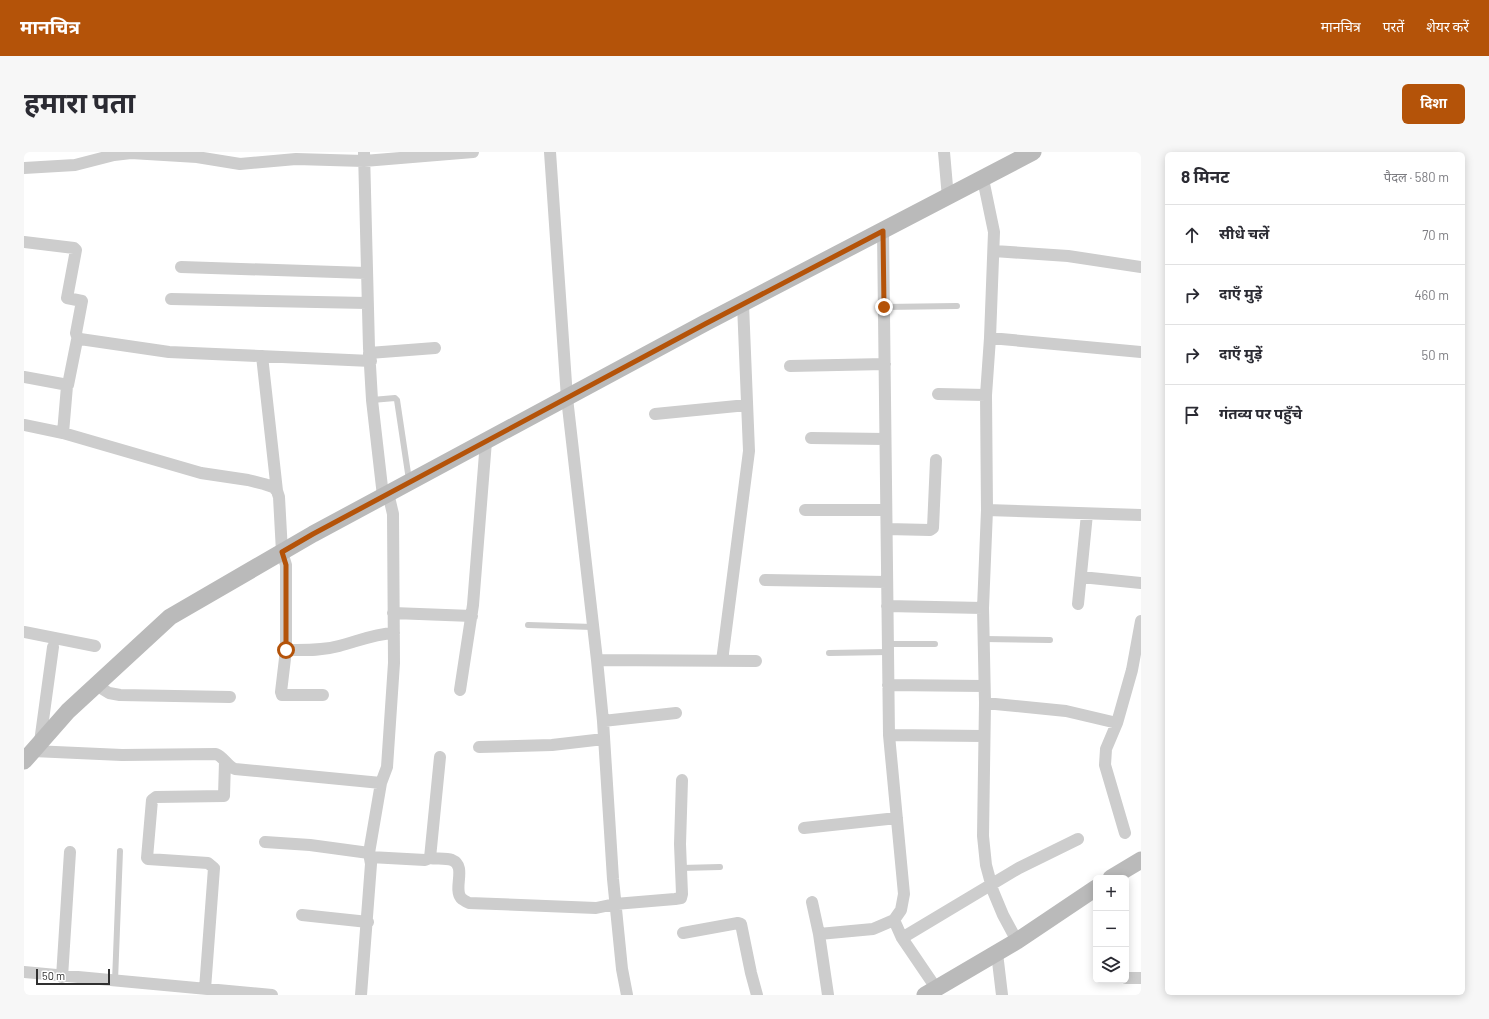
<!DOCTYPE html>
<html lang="hi">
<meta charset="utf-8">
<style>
:root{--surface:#fff;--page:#f7f7f7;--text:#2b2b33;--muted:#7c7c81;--line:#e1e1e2;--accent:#b45309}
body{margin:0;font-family:Barlow,"Noto Sans Devanagari",sans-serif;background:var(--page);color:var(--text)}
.controls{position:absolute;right:12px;bottom:12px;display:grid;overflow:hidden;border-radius:6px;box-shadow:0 2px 10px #0003}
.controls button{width:36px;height:36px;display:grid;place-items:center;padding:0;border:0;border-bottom:1px solid var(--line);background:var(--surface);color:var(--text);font:20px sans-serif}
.scale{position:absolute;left:12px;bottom:10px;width:74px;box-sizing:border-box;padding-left:4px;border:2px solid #303030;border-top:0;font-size:11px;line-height:14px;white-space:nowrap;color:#303030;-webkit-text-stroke:3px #fff;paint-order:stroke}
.stop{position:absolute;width:12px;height:12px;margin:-9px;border:3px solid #b45309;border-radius:50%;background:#fff}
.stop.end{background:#b45309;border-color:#fff;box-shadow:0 1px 4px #0008}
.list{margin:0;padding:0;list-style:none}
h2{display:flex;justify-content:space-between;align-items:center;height:52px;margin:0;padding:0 16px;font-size:17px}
h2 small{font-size:13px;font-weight:400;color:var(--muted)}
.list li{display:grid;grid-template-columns:26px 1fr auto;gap:12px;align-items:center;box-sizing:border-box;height:60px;padding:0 16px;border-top:1px solid var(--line)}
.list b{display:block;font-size:15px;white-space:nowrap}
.list em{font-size:13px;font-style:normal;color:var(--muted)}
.icon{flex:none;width:22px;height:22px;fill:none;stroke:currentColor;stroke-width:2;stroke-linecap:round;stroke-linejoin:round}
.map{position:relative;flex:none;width:1117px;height:843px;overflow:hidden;border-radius:6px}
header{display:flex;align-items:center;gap:24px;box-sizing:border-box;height:56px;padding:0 20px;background:var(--accent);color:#fff}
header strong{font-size:19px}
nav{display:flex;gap:22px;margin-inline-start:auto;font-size:14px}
.intro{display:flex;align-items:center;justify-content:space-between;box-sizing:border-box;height:96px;padding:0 24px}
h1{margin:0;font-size:28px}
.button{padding:10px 18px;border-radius:6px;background:var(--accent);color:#fff;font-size:14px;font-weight:700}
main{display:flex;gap:24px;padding:0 24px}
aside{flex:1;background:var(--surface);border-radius:6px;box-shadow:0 2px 10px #0003}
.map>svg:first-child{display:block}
</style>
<header>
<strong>मानचित्र</strong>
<nav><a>मानचित्र</a><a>परतें</a><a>शेयर करें</a></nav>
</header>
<div class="intro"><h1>हमारा पता</h1><a class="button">दिशा</a></div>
<main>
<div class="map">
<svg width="1117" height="843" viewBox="0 0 1117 843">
<rect width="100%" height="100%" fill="#fff"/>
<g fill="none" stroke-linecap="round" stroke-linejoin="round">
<!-- lane -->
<path stroke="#cdcdcd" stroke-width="6" d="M 860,155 L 933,154
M 348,248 L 371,246 L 373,248 L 385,328
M 504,473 L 569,475
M 960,487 L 1026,488
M 864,492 L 911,492
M 805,501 L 864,500
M 657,716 L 696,715
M 91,829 L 96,699"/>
<!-- street -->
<path stroke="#cdcdcd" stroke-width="12" d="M 340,0 L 345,196 L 348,248 L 359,344
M 526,0 L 543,246 L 573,508 L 579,569 L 589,727 L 598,817 L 603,843
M 920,0 L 924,46
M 0,16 L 51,13 L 90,3 L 107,1 L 173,5 L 216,12 L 272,7 L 340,9 L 449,0
M 959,27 L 970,80 L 966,186 L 1117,200
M 859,79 L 865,583 L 880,742 L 877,758 L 870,768 L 878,786 L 912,836
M 0,90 L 50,96 L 52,98 L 43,146 L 58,149 L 52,181 L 54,187
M 970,99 L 1044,104 L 1117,115
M 157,115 L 342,121
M 147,147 L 343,151
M 966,186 L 962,243 L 963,358 L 959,456 L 961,551 L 959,684 L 962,713 L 969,739 L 979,763 L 993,789
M 345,201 L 411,196
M 238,204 L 253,339
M 766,214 L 861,212
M 0,225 L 44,233 L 53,188 L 56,187 L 145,200 L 347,209
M 914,242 L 962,243
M 631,262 L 723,253
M 0,273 L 39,281 L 177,321 L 224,328 L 240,332 L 249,335 L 253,339 L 255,345 L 258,400 L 262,413 L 262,498 L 257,540 L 258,543 L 299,543
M 39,281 L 43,234
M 787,286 L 861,287
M 781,358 L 862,358
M 963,358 L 1117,363
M 863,377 L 906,378 L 909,376 L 912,308
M 1057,425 L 1117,431
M 741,428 L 863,430
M 1054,452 L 1063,362
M 863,454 L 959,456
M 369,461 L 448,464
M 0,480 L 71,494
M 262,498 C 279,498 297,499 315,494 C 334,489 350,482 370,481
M 573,508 L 732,509
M 698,509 L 725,299 L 719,152
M 72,533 L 85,541 L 96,543 L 206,545
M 864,533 L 960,534
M 436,538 L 449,453 L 462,289
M 961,551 L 1042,559 L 1093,571 L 1108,518 L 1117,469
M 579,569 L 652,561
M 1093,571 L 1082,597 L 1081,613 L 1101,681
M 865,583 L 959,584
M 16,590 L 29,495
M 455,595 L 528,593 L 580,587
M 9,599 L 98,603 L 192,602 C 200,605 203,614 211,617 L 357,631
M 780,676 L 873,666
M 241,690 L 286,693 L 345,701
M 346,705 L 401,708 L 406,706 L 416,605
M 406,706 C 412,707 422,706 428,708 C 443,714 429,736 437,746 C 439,748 443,750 445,751 L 572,756 L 591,752 L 651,747 L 657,746 L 658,742 L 656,692 L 658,628
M 788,750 L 795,782 L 804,843
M 278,763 L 344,770
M 659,781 L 714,771 L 717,772 L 727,821 L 733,843
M 795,782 L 849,777 L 870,768
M 878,786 L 995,716 L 1054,687
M 973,801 L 978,843
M 0,820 L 248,843
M 38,825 L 46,700
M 1102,826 L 1117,826
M 181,837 L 190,716 L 184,711 L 124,707 L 123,706 L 128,648 L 132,645 L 200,644 L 201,609
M 337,843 L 347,712 L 345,701 L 357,631 L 363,615 L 370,511 L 369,362 L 364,341"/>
<!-- secondary -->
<path stroke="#bababa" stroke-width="17" d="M 0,609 L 44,559 L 146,465 L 289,382 L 681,171 L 1009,0
M 1087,726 L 1117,708
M 901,843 L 993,789 L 1072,736"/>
</g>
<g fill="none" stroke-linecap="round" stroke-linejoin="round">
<!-- route -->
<path stroke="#b45309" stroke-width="5" d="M 262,498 L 262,413 L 258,400 L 289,382 L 681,172 L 859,79 L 860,155"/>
</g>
</svg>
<div class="controls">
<button>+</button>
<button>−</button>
<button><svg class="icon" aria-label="layers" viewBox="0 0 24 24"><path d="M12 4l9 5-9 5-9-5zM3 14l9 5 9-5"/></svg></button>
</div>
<div class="scale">50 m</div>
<div class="stop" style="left:262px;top:498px"></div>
<div class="stop end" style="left:860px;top:155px"></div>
</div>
<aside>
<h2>8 मिनट<small>पैदल · 580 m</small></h2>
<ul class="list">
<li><svg class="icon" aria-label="ahead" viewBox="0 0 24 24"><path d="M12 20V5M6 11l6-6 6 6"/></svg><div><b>सीधे चलें</b></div><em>70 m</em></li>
<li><svg class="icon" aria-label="right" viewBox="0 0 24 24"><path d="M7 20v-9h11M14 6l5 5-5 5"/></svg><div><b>दाएँ मुड़ें</b></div><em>460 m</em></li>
<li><svg class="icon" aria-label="right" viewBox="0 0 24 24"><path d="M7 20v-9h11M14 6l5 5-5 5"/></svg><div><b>दाएँ मुड़ें</b></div><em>50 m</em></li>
<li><svg class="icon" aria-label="arrive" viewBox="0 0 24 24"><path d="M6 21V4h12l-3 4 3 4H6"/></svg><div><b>गंतव्य पर पहुँचे</b></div></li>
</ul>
</aside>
</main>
